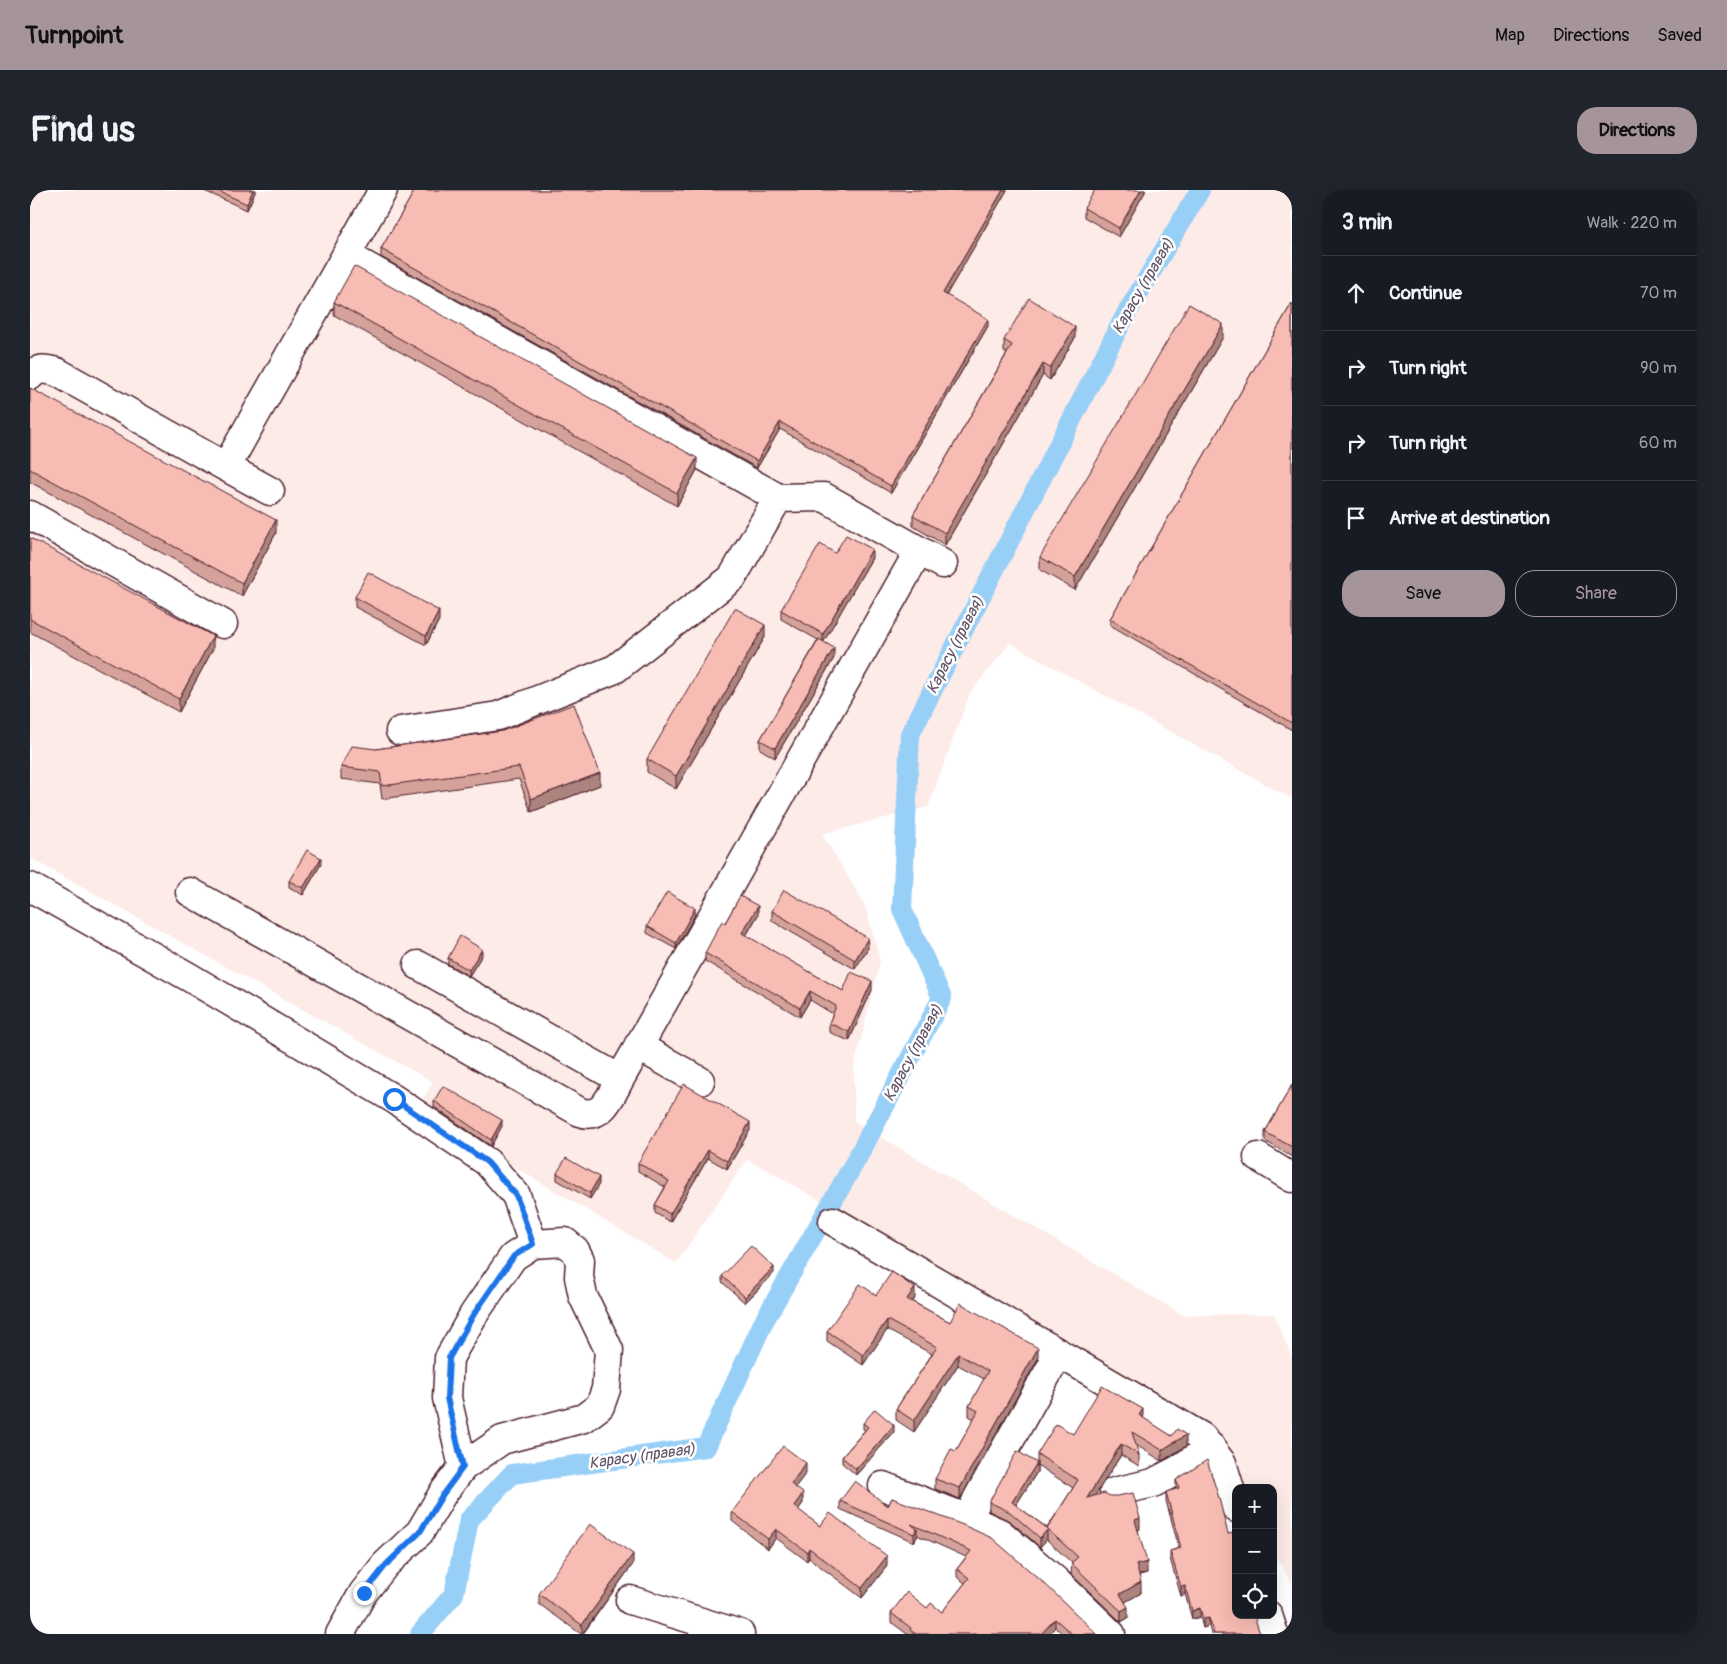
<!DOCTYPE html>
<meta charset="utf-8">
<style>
:root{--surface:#171b24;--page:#20242c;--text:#f1f3f6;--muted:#9ea1a6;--line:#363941;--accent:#a6949b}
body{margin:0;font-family:Pangolin,sans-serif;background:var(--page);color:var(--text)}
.controls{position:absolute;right:15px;bottom:15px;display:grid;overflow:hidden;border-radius:10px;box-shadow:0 5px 20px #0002}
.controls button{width:45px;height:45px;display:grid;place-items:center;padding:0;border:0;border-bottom:1px solid var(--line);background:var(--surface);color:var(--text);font:25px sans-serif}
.stop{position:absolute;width:15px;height:15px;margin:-11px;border:4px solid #1a73e8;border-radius:50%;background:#fff}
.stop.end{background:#1a73e8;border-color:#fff;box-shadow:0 1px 5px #0008}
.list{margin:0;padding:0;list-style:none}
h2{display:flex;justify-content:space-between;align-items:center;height:65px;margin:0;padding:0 20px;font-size:21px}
h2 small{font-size:16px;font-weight:400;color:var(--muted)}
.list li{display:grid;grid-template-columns:32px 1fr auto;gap:15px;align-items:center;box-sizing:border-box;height:75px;padding:0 20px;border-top:1px solid var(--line)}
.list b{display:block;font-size:19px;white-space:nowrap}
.list em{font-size:16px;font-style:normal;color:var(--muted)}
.actions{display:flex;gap:10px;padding:15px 20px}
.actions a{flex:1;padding:11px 0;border:1px solid var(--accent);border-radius:20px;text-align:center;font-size:18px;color:var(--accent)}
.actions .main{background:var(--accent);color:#111}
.icon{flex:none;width:28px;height:28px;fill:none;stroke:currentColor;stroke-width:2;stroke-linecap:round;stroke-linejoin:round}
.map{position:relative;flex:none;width:1262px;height:1444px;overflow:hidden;border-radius:20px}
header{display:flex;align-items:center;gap:30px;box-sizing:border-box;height:70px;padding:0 25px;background:var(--accent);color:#111}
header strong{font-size:24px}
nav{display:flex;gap:28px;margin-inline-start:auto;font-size:18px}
.intro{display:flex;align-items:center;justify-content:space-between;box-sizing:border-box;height:120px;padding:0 30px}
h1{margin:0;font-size:35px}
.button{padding:12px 22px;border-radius:20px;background:var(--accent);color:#111;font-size:18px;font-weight:700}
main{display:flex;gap:30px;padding:0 30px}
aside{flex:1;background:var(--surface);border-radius:20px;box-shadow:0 5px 20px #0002}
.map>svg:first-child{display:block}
</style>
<header>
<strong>Turnpoint</strong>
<nav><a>Map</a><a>Directions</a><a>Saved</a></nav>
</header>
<div class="intro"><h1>Find us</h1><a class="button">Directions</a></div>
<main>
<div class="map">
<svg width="1262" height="1444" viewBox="0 0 1262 1444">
<rect width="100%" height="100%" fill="#fff"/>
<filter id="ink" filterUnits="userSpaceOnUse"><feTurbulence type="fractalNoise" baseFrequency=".02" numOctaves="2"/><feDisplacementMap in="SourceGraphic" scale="10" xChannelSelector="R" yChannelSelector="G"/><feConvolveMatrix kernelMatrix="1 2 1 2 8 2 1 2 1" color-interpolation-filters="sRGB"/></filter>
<g filter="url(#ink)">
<!-- built -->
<path fill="#fdebe8" d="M 0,0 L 1262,0 L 1262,609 L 980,453 L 940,503 L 898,617 L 792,644 L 835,715 L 850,771 L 824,878 L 824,931 L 1153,1125 L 1244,1124 L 1262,1168 L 1262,1395 L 1243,1360 L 1243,1298 L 1210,1298 L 1179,1239 L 736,979 L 717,970 L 646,1073 L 387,919 L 403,892 L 0,668 Z"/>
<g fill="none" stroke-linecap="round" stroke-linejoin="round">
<!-- canal -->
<path stroke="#98cff7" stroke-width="20" d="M 390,1444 L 424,1404 L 439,1330 L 482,1284 L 676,1257 L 734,1131 L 825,972 L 912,808 L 872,719 L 880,544 L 1096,124 L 1170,0"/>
<!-- minor casing -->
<g stroke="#4a1f2b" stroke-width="31">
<path id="minor" d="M 316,65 L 748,308 L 794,307 L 913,374
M 0,186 C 8,177 16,179 27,182 L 196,277 L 353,0
M 196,277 L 240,301
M 0,325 L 193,434
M 370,541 L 468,526 L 585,479 L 702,388 L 748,308
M 0,697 L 159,787 L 364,909 L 457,972 L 486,1005 L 503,1054 L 535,1052 L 545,1060 L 550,1070 L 549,1087 L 553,1106 L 579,1160 L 576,1199 L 570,1216 L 554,1228 L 472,1250 L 433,1277 L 413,1303 L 390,1342 L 355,1375 L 333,1403 L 310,1444
M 160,702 L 550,922 C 573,930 581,905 590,889 L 889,361
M 388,775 L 590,889
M 608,856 L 670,891
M 1228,967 L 1262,988
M 803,1031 L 1172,1247 L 1192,1273 L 1206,1318
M 433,1277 L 417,1208 L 419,1168 L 444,1124 L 483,1067 L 503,1054
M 853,1296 L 939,1329 L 970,1343 L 1026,1391 L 1081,1444
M 1084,1302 L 1123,1293 L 1148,1280 L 1181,1257
M 939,1329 L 947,1309 L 1029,1163
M 600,1410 L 710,1444
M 1238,1425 L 1244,1444"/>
</g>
<!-- minor -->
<use href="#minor" stroke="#fff" stroke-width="28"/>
</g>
<!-- wall -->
<path fill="#d4a29a" stroke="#4a1f2b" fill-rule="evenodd" d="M 172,0 L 226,0 L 217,20 Z
M 385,0 L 977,0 L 916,105 L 958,136 L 861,303 L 750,239 L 727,278 L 351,67 L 351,59 Z
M 1115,0 L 1115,2 L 1089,47 L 1054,27 L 1054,18 Z
M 304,112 L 667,280 L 647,316 L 304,125 Z
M 1262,113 L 1262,540 L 1080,435 L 1080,429 Z
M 1193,147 L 1045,400 L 1010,380 L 1010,367 Z
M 1045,148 L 1020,190 L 1013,185 L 915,355 L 883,336 L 883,325 L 977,163 L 974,162 L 974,150 Z
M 0,198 L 246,343 L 212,406 L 0,292 Z
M 0,348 L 183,459 L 149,522 L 0,442 Z
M 805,363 L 842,368 L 793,452 L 804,468 L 745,568 L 730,559 L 730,550 L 788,450 L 751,429 L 751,420 Z
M 325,407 L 409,430 L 396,455 L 325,417 Z
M 735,447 L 646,599 L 617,582 L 617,569 Z
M 472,541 L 570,595 L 501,622 L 489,589 L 352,609 L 350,594 L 311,589 L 311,577 L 346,559 Z
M 291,674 L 273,705 L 259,697 L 259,691 Z
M 742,721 L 838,758 L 825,779 L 742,731 Z
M 665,725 L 646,759 L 617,743 L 617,736 Z
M 728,725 L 716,746 L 813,801 L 842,800 L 819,851 L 799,842 L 799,833 L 803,824 L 780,810 L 770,827 L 675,771 L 675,763 L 695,733 Z
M 452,765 L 439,786 L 418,774 L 418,768 Z
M 1262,895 L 1262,967 L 1235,951 L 1235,942 Z
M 404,911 L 472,936 L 461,956 L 404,917 Z
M 720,940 L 697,979 L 678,968 L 640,1032 L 625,1023 L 625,1015 L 635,997 L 608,981 L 608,973 Z
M 527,983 L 569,994 L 560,1009 L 527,990 Z
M 744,1083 L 715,1113 L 692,1092 L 692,1086 Z
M 846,1105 L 885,1108 L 883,1112 L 920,1132 L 1008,1169 L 930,1309 L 905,1299 L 905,1289 L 926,1261 L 944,1229 L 939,1226 L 939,1216 L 954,1189 L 928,1175 L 884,1242 L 866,1230 L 866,1219 L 902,1164 L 857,1140 L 833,1175 L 797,1151 L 797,1141 Z
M 1113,1228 L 1156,1256 L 1132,1271 L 1106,1255 L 1109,1265 L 1109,1276 L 1091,1265 L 1065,1305 L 1110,1339 L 1108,1340 L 1117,1383 L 1109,1385 L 1111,1403 L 1095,1412 L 1098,1428 L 1091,1432 L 1041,1384 L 1042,1373 L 1017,1350 L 1017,1349 L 1010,1357 L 980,1331 L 959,1321 L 959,1312 L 1007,1273 L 1007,1264 L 1043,1244 ZM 1007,1275 L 1043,1298 L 1017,1338 L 986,1315 L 1007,1282 Z
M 833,1233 L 864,1242 L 826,1285 L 812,1273 L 812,1267 L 835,1240 L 833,1239 Z
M 776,1283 L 765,1297 L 773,1313 L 768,1320 L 790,1336 L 857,1376 L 832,1408 L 779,1368 L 777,1371 L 746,1348 L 738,1359 L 702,1331 L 702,1322 Z
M 1146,1290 L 1206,1425 L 1229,1441 L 1231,1444 L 1181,1444 L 1179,1436 L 1173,1438 L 1170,1427 L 1162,1429 L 1155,1404 L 1151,1406 L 1140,1369 L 1140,1361 L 1149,1358 L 1136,1311 L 1136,1302 L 1146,1299 Z
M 862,1308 L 1067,1444 L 1033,1444 L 1025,1437 L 1019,1444 L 877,1444 L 861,1432 L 861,1423 L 897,1418 L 912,1422 L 935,1393 L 927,1387 L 927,1379 L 936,1367 L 887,1345 L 887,1347 L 884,1352 L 810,1319 L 810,1311 L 858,1316 Z
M 603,1374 L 553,1444 L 551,1444 L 509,1414 L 509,1404 Z"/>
<!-- shaded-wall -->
<path fill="#ad847d" stroke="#4a1f2b" d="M 223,0 L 226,0 L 217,20 L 217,14 Z
M 973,0 L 977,0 L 913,111 L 913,103 Z
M 1111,0 L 1115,0 L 1115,2 L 1089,47 L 1089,38 Z
M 958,129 L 958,136 L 861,303 L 861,296 Z
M 1193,134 L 1193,147 L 1045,400 L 1045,387 Z
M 1045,137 L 1045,148 L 1020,190 L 1020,178 Z
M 1013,174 L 1013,185 L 915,355 L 915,343 Z
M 750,232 L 750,239 L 727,278 L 727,271 Z
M 667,268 L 667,280 L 647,316 L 647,303 Z
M 246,330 L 246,343 L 212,406 L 212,393 Z
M 842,359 L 842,368 L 793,453 L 793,444 Z
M 409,421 L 409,430 L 396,455 L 396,446 Z
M 735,435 L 735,447 L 646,599 L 646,586 Z
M 183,446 L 183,459 L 149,522 L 149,509 Z
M 804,458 L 804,468 L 745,568 L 745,558 Z
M 570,583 L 570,595 L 501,622 L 501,609 Z
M 291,668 L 291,674 L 273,705 L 273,698 Z
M 728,716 L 728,725 L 712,752 L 712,743 Z
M 665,718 L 665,725 L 646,759 L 646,753 Z
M 838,748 L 838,758 L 825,779 L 825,770 Z
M 452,759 L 452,765 L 439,786 L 439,780 Z
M 842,791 L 842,800 L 819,851 L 819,842 Z
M 780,801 L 780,810 L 770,827 L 770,818 Z
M 472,930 L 472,936 L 461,956 L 461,950 Z
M 720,932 L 720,940 L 697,979 L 697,971 Z
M 678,960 L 678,968 L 640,1032 L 640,1024 Z
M 569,987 L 569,994 L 560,1009 L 560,1003 Z
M 744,1077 L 744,1083 L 715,1113 L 715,1107 Z
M 885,1098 L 885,1108 L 877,1119 L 877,1109 Z
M 857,1130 L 857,1140 L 833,1175 L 833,1165 Z
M 1008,1158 L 1008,1169 L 930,1309 L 930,1298 Z
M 928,1164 L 928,1175 L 884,1242 L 884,1231 Z
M 1113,1219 L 1113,1230 L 1109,1225 Z
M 864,1235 L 864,1242 L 826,1285 L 826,1279 Z
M 1156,1245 L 1156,1256 L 1132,1271 L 1132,1260 Z
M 1091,1254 L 1091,1265 L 1057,1318 L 1057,1308 Z
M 776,1273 L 776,1283 L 761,1303 L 761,1294 Z
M 1007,1273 L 1007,1282 L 982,1321 L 982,1312 Z
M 773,1303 L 773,1313 L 764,1326 L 764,1316 Z
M 1110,1328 L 1110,1339 L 1105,1341 L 1105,1330 Z
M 746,1339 L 746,1348 L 738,1359 L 738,1349 Z
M 887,1339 L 887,1347 L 884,1352 L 884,1344 Z
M 1017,1340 L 1017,1349 L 1010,1357 L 1010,1348 Z
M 779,1358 L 779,1368 L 777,1371 L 777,1362 Z
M 603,1364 L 603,1374 L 552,1444 L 552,1435 Z
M 857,1366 L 857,1376 L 832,1408 L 832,1398 Z
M 1117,1372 L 1117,1383 L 1106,1386 L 1106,1375 Z
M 1111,1392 L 1111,1403 L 1090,1415 L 1090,1404 Z
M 1155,1396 L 1155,1404 L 1151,1406 L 1151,1397 Z
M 1098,1417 L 1098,1428 L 1091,1432 L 1091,1421 Z
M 1170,1418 L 1170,1427 L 1162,1429 L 1162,1421 Z
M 1179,1428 L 1179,1436 L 1173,1438 L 1173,1429 Z
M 1025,1429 L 1025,1437 L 1019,1444 L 1011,1444 Z"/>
<!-- building -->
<path fill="#f7bcb3" stroke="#4a1f2b" d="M 186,0 L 223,0 L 217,14 Z
M 385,0 L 973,0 L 913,103 L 958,129 L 861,296 L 750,232 L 727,271 L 351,59 Z
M 1065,0 L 1111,0 L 1089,38 L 1054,18 Z
M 324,76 L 667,268 L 647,303 L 304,112 Z
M 999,108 L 1045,137 L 1020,178 L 1013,174 L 915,343 L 883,325 L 982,155 L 974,150 Z
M 1262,113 L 1262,533 L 1080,429 Z
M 1159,114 L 1193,134 L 1045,387 L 1010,367 Z
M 0,198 L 246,330 L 212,393 L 0,279 Z
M 816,345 L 842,359 L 793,444 L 751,420 L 790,354 L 805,363 Z
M 0,348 L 183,446 L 149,509 L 0,429 Z
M 338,382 L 409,421 L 396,446 L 325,407 Z
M 705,418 L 735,435 L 646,586 L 617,569 Z
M 789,449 L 804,458 L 745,558 L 730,550 Z
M 544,514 L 570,583 L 501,609 L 489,577 L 352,596 L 350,582 L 311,577 L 322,556 L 346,559 L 472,541 Z
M 277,660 L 291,668 L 273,698 L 259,691 Z
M 754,700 L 838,748 L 825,770 L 742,721 Z
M 637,702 L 665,718 L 646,753 L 617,736 Z
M 710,706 L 728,716 L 712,743 L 813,801 L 821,782 L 842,791 L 819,842 L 799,833 L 806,816 L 780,801 L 770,818 L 675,763 L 692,731 L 695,733 Z
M 430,746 L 452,759 L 439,780 L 418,768 Z
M 654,894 L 720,932 L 697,971 L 678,960 L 640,1024 L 625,1015 L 639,991 L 608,973 Z
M 1262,895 L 1262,957 L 1235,942 Z
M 413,896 L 472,930 L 461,950 L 404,911 Z
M 536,968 L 569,987 L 560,1003 L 527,983 Z
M 721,1056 L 744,1077 L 715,1107 L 692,1086 Z
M 862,1082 L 885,1098 L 877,1109 L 920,1132 L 930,1113 L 1008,1158 L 930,1298 L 905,1289 L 921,1259 L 926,1261 L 948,1221 L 939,1216 L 958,1181 L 928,1164 L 884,1231 L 866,1219 L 907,1157 L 857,1130 L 833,1165 L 797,1141 L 830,1094 L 846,1105 Z
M 1072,1196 L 1113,1219 L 1109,1225 L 1142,1246 L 1147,1239 L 1156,1245 L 1132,1260 L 1102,1242 L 1109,1265 L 1091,1254 L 1057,1308 L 1074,1303 L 1080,1306 L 1087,1306 L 1103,1303 L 1110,1328 L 1105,1330 L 1117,1372 L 1106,1375 L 1111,1392 L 1090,1404 L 1098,1417 L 1091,1421 L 1041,1373 L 1048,1367 L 1017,1339 L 1048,1290 L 1007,1264 L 1026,1234 L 1043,1244 Z
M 845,1219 L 864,1235 L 826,1279 L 812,1267 L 838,1237 L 833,1233 Z
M 753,1256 L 776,1273 L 761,1294 L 773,1303 L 764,1316 L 790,1336 L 800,1323 L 857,1366 L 832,1398 L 779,1358 L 777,1362 L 746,1339 L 738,1349 L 702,1322 Z
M 987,1261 L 1007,1273 L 982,1312 L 1018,1339 L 1010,1348 L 980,1322 L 959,1312 Z
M 1177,1270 L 1189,1308 L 1198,1344 L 1206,1342 L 1206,1425 L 1224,1425 L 1229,1441 L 1231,1444 L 1184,1444 L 1179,1428 L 1173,1429 L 1170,1418 L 1162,1421 L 1155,1396 L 1151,1397 L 1140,1361 L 1151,1358 L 1136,1302 L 1149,1298 L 1146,1290 Z
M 825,1291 L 858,1316 L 862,1308 L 933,1335 L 962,1348 L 1015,1394 L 1067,1444 L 1042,1444 L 1025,1429 L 1011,1444 L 886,1444 L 880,1440 L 881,1438 L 861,1423 L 877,1402 L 897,1418 L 901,1413 L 912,1422 L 939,1388 L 927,1379 L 941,1361 L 881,1334 L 887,1339 L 884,1344 L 810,1311 Z
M 560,1334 L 603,1364 L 552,1435 L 509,1404 Z"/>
</g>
<g fill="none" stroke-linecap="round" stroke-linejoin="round" filter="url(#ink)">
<!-- route -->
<path stroke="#1a73e8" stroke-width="6" d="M 334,1403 L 356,1375 L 390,1342 L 413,1304 L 433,1277 L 417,1208 L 419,1168 L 444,1124 L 484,1066 L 503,1054 L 486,1005 L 457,972 L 364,909"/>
</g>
<g text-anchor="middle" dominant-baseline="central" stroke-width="5" stroke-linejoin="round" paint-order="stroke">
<!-- water labels -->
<g font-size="16" font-style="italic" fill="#615468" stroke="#fff">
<text transform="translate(1113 96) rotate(-60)">Карасу (правая)</text>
<text transform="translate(925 455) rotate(-63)">Карасу (правая)</text>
<text transform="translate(883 863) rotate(-62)">Карасу (правая)</text>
<text transform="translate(612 1266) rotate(-8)">Карасу (правая)</text>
</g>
</g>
</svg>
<div class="controls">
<button>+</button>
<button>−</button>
<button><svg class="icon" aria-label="locate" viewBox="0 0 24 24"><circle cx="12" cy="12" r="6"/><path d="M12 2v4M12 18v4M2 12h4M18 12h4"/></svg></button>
</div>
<div class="stop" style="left:364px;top:909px"></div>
<div class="stop end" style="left:334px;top:1403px"></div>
</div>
<aside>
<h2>3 min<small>Walk · 220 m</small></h2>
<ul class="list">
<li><svg class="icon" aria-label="ahead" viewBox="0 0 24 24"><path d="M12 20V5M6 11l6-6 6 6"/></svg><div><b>Continue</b></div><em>70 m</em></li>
<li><svg class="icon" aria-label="right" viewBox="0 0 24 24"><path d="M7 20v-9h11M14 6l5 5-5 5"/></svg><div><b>Turn right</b></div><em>90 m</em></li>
<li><svg class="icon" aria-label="right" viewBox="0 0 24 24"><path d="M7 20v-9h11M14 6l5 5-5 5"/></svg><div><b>Turn right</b></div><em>60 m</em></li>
<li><svg class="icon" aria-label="arrive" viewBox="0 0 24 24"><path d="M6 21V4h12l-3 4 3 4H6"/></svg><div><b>Arrive at destination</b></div></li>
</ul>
<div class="actions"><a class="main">Save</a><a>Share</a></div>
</aside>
</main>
